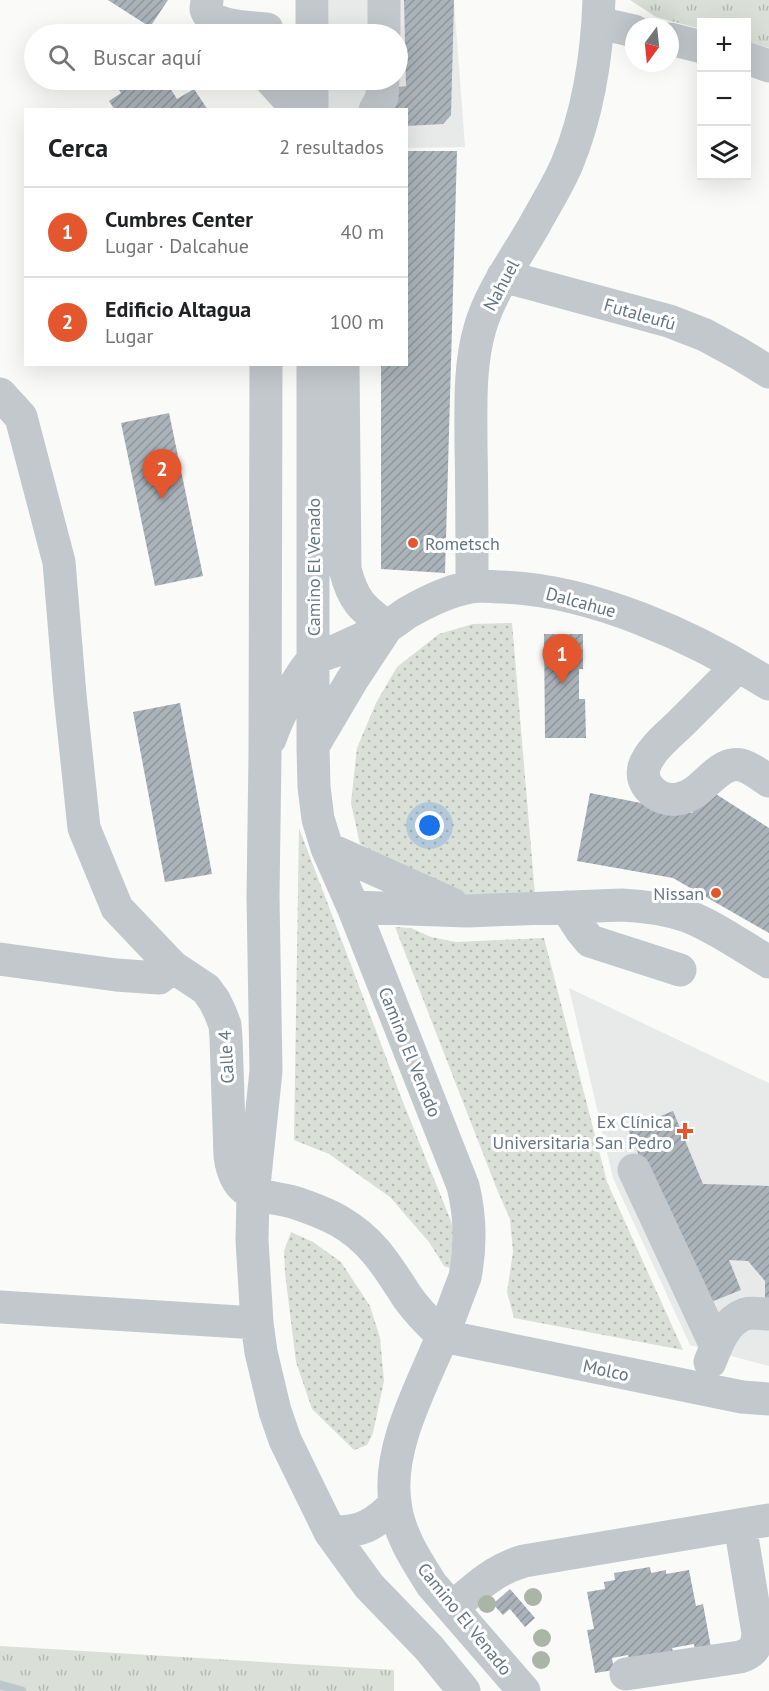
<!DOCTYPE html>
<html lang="es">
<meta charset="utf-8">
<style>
:root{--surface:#fff;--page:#f6f6f6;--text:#202124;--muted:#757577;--line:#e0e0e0;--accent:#e4572e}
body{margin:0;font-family:"PT Sans",sans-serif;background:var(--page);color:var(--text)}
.controls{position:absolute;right:18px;top:18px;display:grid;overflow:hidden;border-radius:0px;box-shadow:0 6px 24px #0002}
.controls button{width:54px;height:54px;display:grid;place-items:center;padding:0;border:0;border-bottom:2px solid var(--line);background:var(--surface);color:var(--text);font:30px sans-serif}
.compass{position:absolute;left:625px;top:18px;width:54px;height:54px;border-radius:50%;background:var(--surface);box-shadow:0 6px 24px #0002;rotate:195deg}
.you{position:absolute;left:430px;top:826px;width:21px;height:21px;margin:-15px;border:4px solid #fff;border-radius:50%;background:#1a73e8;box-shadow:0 0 0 9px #1a73e833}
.badge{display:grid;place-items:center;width:39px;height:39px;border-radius:50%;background:var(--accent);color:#fff;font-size:20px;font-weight:700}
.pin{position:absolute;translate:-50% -50px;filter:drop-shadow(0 2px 3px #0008)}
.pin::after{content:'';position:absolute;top:32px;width:21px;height:18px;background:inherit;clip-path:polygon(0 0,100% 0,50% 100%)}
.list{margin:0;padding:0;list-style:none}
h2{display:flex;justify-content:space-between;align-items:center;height:78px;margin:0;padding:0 24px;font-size:26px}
h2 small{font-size:20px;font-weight:400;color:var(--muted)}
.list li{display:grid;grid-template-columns:39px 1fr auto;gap:18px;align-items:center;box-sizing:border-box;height:90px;padding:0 24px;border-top:2px solid var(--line)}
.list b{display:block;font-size:22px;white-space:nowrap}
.list p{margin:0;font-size:20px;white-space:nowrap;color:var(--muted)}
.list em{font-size:20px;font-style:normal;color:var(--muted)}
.icon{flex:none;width:33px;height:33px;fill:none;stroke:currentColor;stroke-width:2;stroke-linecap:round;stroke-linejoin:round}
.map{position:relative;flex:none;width:769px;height:1691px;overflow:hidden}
.search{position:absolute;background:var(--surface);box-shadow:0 6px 24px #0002;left:24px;top:24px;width:384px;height:66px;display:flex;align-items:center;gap:15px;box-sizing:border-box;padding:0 21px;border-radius:33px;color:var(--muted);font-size:22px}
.panel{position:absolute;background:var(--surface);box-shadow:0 6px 24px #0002;left:24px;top:108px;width:384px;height:258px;border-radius:0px}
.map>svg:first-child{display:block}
</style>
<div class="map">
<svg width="769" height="1691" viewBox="0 0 769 1691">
<defs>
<pattern id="grass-dots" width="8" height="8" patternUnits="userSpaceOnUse" patternTransform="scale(1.5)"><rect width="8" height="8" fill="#dadfd7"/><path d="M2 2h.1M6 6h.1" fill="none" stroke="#b4b9b4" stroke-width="1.8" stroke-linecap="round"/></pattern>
<pattern id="park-tufts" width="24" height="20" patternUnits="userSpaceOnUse" patternTransform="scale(1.5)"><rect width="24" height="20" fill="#dadfd7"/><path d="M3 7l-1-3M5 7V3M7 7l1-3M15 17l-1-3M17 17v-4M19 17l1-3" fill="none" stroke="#b4b9b4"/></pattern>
<pattern id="building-hatch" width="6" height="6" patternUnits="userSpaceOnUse" patternTransform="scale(1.5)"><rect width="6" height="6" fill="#aab3b9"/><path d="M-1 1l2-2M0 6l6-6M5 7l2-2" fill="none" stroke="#8e969c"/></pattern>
</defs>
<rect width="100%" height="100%" fill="#fafaf8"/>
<!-- built -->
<path fill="#e8e9e9" d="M 329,0 L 454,0 L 465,147 L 407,148 L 406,110 L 327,110 L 327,80 L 398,80 L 398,34 L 328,34 Z
M 569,988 L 769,1083 L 769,1366 L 690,1345 L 613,1178 Z"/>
<!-- grass -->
<path fill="url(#grass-dots)" d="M 512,623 L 535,895 L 463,898 L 360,844 L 351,803 L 357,748 L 376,703 L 397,667 L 439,634 L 473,624 Z
M 299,828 L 403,1102 L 451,1221 L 458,1247 L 460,1272 L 444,1266 L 429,1242 L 390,1197 L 329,1154 L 294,1140 Z
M 395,927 L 411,928 L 431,937 L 456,942 L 544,938 L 607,1182 L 683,1350 L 514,1318 L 507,1292 L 513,1252 L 510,1219 L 496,1187 Z
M 291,1232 L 313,1242 L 341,1262 L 370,1306 L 380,1338 L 384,1381 L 373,1433 L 367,1445 L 354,1450 L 312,1409 L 296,1362 L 285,1273 L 284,1251 Z"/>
<!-- park -->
<path fill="url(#park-tufts)" d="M 630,0 L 769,0 L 769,48 L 747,41 L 746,22 L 702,22 L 701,29 L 656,17 Z
M 0,1646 L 394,1670 L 394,1691 L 0,1691 Z"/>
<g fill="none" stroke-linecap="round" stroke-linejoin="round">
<!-- stream -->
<path stroke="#bbc7cb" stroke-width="9" d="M 0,1685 L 22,1691"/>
</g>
<!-- building -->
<path fill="url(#building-hatch)" d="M 108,0 L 168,0 L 150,27 Z
M 404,0 L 454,0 L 451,115 L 443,124 L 406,126 L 406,110 L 391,110 L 390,88 L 406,86 Z
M 129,80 L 144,80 L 145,81 L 147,80 L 165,80 L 177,99 L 194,89 L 208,110 L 115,110 L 109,101 L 121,93 L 117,87 Z
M 406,151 L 457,151 L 445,573 L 381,569 L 381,364 L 406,364 Z
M 169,413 L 203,576 L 155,586 L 121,423 Z
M 544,634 L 583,634 L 583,669 L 579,669 L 579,699 L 585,699 L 586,738 L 545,738 Z
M 180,703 L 212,874 L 165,882 L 133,712 Z
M 708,789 L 769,828 L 769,933 L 673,878 L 577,861 L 590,793 L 692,813 Z
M 673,1111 L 703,1184 L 769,1186 L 769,1309 L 765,1309 L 765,1281 L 748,1261 L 729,1260 L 741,1290 L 701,1306 L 628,1129 Z
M 650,1567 L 651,1573 L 666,1570 L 666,1574 L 689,1570 L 696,1606 L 703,1604 L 712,1653 L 696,1656 L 694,1644 L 672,1648 L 674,1654 L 629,1663 L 628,1655 L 612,1658 L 614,1670 L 595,1673 L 587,1630 L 594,1629 L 587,1592 L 605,1589 L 604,1582 L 615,1580 L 614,1573 Z
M 510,1589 L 535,1618 L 525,1627 L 510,1609 L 503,1615 L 493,1604 Z"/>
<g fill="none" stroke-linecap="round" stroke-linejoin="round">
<!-- minor -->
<path stroke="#c3c8cc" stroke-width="33" d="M 207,0 C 207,1 206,8 206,9 C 211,28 251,27 267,29
M 312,0 L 312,34
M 599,23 L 634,31
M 384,34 L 384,0
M 670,39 L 702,47
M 746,58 L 769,66
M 271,80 L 298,110
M 312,80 L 312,110
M 375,110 L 382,97 L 383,80
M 503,276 L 669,321 L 705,335 L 738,353 L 769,372
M 266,364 L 265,755 L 263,897 L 266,1071 L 253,1195 L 252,1240 L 257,1323 L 261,1352 L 275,1411 L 285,1440 L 330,1532 L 369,1586 L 429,1648 L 464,1691
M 313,364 L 313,748 L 314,787 L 318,819 L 327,848 L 353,907 L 463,1186 C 471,1218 471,1246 465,1277 C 457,1297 450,1318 442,1337 C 422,1386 387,1448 395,1502 C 398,1533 416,1560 432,1585 L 524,1691
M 343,364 L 345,569 C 353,601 362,608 387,627
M 0,394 L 21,417 L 59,562 L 70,695 L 84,828 L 117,908 L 173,967 L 206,989 L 214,1000 L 220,1012 L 225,1025 L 226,1038 L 230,1156 C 236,1200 259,1193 293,1202 C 308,1207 325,1213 339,1221 C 372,1240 386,1264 406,1295 C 416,1310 429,1323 443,1336
M 472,586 C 472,539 472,492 471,445 C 471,406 469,366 480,328 C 491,290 516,258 535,224 C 546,204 558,185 567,164 C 589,111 597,57 599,0
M 738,666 C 720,684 701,703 683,721 C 670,734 650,749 644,767 C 642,775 644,782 649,788 C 656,796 667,801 678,799 C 701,796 712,769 732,765 C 745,762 758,774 769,781
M 270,739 C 276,721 300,670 314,660 C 320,656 328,653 335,651 C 350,644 365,637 381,630 C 390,626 398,619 407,613 C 426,602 449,591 470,587 C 480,585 492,587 502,587 C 592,590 695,637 769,684
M 313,746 L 352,680 L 387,627
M 327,848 L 452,904
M 353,907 L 467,911 L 622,905 C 645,906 666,909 687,916 C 716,927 743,947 769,962
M 566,907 L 581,930 L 590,941 L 680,970
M 0,959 L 116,975 L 159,978 L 173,967
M 634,1170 L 716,1346
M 0,1307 L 257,1323
M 443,1336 L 742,1397 L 769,1399
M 710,1362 C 717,1344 725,1321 745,1314 C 752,1312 762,1314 769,1314
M 330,1532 C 360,1533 375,1525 395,1504
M 452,1608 C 475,1588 495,1569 524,1561 L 769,1520
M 626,1674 L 740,1657 C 753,1653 757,1647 758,1633 L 740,1525"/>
</g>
<!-- trees -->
<g fill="#aab4a7">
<circle cx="533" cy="1597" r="9"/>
<circle cx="487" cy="1604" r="9"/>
<circle cx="542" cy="1638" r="9"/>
<circle cx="541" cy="1660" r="9"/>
</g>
<!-- markers -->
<g fill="#e4572e" stroke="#fff" stroke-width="2">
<circle cx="413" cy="543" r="6"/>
<circle cx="716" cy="893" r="6"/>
<path d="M682 1122h6v6h6v6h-6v6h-6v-6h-6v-6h6z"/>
</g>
<g text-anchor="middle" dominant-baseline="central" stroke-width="6" stroke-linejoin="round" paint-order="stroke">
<!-- street labels -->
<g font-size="18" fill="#657683" stroke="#fff">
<text transform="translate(501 285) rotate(-62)">Nahuel</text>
<text transform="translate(640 314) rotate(16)">Futaleufú</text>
<text transform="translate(313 567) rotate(-90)">Camino El Venado</text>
<text transform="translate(581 602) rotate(15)">Dalcahue</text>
<text transform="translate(410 1052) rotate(68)">Camino El Venado</text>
<text transform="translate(226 1057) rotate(-93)">Calle 4</text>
<text transform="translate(606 1370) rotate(12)">Molco</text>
<text transform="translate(465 1619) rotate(51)">Camino El Venado</text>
</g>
<!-- poi labels -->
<g font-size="18" fill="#657683" stroke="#fff" text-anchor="end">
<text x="425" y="543" text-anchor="start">Rometsch</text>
<text x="704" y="893">Nissan</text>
<text x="672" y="1121">Ex Clínica<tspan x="672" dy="21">Universitaria San Pedro</tspan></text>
</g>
</g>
</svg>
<div class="controls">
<button>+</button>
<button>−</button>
<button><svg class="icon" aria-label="layers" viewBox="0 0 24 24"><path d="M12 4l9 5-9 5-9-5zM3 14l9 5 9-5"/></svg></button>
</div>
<svg class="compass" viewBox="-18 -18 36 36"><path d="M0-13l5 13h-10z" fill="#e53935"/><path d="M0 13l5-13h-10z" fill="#757577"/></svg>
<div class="you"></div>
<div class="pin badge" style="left:562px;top:684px">1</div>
<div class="pin badge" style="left:162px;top:499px">2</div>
<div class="search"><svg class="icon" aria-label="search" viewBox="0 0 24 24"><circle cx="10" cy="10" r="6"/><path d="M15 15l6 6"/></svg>Buscar aquí</div>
<section class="panel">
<h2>Cerca<small>2 resultados</small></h2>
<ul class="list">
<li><span class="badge">1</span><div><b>Cumbres Center</b><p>Lugar · Dalcahue</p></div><em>40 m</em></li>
<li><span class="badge">2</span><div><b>Edificio Altagua</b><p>Lugar</p></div><em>100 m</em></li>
</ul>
</section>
</div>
